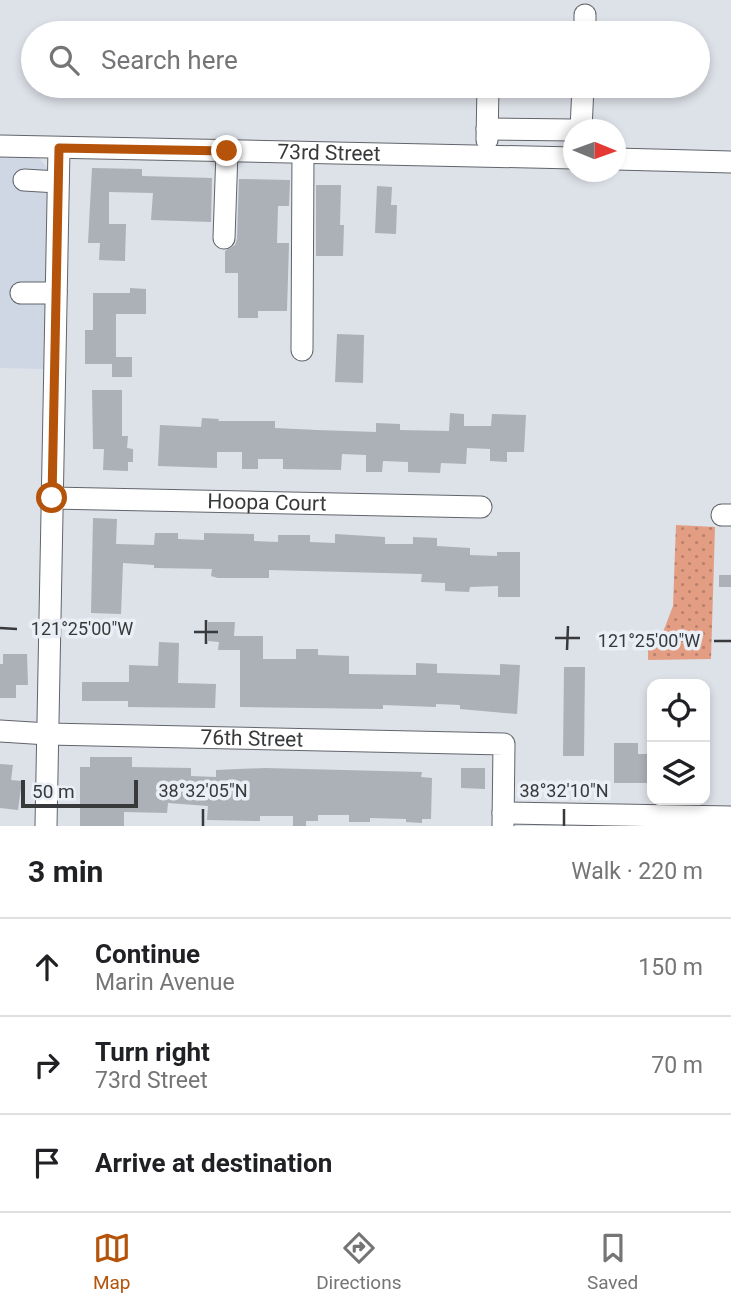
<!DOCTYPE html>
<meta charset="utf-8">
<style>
:root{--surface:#fff;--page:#f2f2f2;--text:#202124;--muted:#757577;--line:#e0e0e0;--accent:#b45309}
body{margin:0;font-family:Roboto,sans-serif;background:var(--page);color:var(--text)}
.controls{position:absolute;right:21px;bottom:21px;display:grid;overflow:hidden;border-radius:14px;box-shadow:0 4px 10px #0003}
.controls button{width:63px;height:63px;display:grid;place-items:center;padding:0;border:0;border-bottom:2px solid var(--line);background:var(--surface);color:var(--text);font:35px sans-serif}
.compass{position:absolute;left:563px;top:119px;width:63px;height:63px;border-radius:50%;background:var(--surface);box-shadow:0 4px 10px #0003;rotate:91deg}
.scale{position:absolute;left:21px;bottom:18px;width:117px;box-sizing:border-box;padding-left:7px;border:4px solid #37393b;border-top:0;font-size:19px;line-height:24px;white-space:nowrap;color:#37393b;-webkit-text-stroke:5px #eaeff5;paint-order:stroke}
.stop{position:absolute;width:21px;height:21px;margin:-16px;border:5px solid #b45309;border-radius:50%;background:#fff}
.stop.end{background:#b45309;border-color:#fff;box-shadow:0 2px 7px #0008}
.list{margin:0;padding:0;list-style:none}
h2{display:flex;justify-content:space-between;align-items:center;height:91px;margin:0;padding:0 28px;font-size:30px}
h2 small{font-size:23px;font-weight:400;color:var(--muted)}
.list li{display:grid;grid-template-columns:46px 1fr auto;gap:21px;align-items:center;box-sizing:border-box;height:98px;padding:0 28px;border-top:2px solid var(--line)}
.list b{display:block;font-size:26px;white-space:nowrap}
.list p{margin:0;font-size:23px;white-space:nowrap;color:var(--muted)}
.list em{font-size:23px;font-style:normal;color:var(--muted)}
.icon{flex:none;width:38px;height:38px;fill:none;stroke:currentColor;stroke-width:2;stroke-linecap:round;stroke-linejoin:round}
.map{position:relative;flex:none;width:731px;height:826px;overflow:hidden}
.search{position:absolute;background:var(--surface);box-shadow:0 4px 10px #0003;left:21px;right:21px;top:21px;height:77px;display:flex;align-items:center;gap:18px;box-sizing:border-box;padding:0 24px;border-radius:38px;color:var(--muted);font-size:26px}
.sheet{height:385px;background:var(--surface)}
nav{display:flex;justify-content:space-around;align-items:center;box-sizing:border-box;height:98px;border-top:2px solid var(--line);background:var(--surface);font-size:19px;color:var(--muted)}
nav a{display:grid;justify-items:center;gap:4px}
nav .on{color:var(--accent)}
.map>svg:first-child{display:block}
</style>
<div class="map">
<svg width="731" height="826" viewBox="0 0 731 826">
<defs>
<pattern id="park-dots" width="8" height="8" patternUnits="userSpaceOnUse" patternTransform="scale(1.75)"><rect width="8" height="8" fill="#e39d83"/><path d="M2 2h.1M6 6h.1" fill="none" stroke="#b9816c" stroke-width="1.8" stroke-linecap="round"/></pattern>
</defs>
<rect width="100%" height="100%" fill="#dde1e8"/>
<!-- built -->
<path fill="#cfd7e5" d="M 0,156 L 38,157 L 48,169 L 44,369 L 0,368 Z"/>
<!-- park -->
<path fill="url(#park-dots)" d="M 676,525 L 715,527 L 711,659 L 648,660 L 648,643 L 663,632 L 673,606 Z"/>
<!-- building -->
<path fill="#acb0b7" d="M 92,168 L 142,169 L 142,176 L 212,178 L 211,222 L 151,220 L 153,193 L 109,192 L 109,224 L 126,224 L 125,261 L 99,260 L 100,243 L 88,243 Z
M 239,179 L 290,180 L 289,206 L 278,206 L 277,243 L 289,243 L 287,311 L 258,311 L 258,318 L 238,318 L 238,273 L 225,273 L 225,251 L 235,245 L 237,239 Z
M 316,185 L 341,185 L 340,225 L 344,225 L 343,256 L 316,256 Z
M 377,186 L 392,187 L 391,205 L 397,205 L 396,234 L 375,233 Z
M 130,288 L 146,289 L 146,314 L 116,314 L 116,357 L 132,357 L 132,377 L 112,377 L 112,364 L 85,364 L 85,330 L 93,330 L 93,293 L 130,293 Z
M 337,334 L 364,335 L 363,383 L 335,382 Z
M 92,390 L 122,390 L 122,436 L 128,436 L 127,448 L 133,449 L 133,462 L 128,462 L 128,471 L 103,470 L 104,449 L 93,449 Z
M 450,413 L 464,414 L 464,426 L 491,426 L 492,414 L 526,415 L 524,452 L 507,452 L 507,462 L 490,461 L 490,449 L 467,448 L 466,464 L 441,463 L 440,473 L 408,472 L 408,462 L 383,461 L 382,472 L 366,472 L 366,455 L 342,454 L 341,470 L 283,469 L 283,459 L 258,459 L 258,469 L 242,469 L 242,452 L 217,452 L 217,468 L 158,466 L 160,425 L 201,427 L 202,418 L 219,419 L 218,421 L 275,421 L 275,428 L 317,430 L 376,432 L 376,423 L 400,424 L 400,430 L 449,431 Z
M 93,518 L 117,519 L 116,544 L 154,545 L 155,533 L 178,533 L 178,539 L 204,540 L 204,533 L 254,534 L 254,541 L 278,542 L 278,535 L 310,535 L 310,542 L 335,543 L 335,534 L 385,537 L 385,544 L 413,544 L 413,537 L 437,538 L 437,546 L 470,548 L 470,555 L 497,556 L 497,552 L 520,552 L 520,597 L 498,597 L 498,586 L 470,587 L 469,592 L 445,591 L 445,583 L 421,582 L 422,574 L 269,570 L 269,578 L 218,578 L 211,576 L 212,569 L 154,568 L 154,565 L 123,563 L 121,614 L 91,613 Z
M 719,575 L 731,575 L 731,587 L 719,587 Z
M 208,622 L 235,622 L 234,636 L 263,636 L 263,659 L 296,659 L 296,649 L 318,649 L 318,655 L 349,656 L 349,674 L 416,675 L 416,663 L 437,664 L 437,673 L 500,675 L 500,664 L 520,665 L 517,714 L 460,709 L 460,705 L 436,704 L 436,707 L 383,705 L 383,709 L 240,707 L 240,650 L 218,650 L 219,642 L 208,641 Z
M 159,642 L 179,643 L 178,683 L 216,684 L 215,708 L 128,707 L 128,701 L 82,701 L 82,682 L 129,682 L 129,665 L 158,666 Z
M 3,654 L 27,654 L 28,685 L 16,685 L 16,698 L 0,698 L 0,664 L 3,664 Z
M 564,667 L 585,667 L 584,756 L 563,756 Z
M 614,743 L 638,743 L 638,754 L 652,754 L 652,783 L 614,783 Z
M 90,757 L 132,757 L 132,767 L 191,768 L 191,776 L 216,777 L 216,770 L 265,768 L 422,772 L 421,777 L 432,778 L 431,819 L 422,819 L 422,823 L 406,822 L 406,819 L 370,818 L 370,822 L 349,822 L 349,815 L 318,815 L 318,821 L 306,821 L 306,826 L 293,826 L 293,816 L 260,816 L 260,821 L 207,820 L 208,806 L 168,803 L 167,813 L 124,812 L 124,826 L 80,826 L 80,767 L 90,767 Z
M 0,764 L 13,765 L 11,780 L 22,781 L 18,810 L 0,808 Z
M 461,768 L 485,768 L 485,789 L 461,788 Z"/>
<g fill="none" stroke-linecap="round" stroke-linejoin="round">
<!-- minor casing -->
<g stroke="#61656b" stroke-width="23">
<g id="minor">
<path d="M 585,33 L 585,15"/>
<path d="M 487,129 L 574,130"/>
<path d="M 581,130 L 583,86"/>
<path d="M 487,140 L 488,86"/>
<path id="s1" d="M 0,146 L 574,158"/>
<path d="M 616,159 L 731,162"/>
<path d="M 24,180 L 58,182"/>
<path d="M 224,238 L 227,151"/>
<path d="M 21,293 L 56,293"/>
<path d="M 302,350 L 303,153"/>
<path id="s2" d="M 52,498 L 481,507"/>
<path d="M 722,515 L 731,515"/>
<path id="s3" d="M 0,731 L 48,734 L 504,744 L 503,826"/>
<path d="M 503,813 L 731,817"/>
<path d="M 46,826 L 59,148"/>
</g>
</g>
<!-- minor -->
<use href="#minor" stroke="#fff" stroke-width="21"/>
</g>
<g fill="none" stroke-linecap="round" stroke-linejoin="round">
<!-- route -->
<path stroke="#b45309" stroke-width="9" d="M 52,498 L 59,148 L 227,151"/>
</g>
<!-- ticks -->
<path fill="none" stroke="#37393b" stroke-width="2.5" d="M 0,628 L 17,629M 194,632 L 218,632M 555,638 L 580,638M 714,641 L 731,641M 206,644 L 206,620M 567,650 L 568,626M 203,826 L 203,809M 564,826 L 564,809"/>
<g text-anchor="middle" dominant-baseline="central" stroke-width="7" stroke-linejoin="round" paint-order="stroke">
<!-- street labels -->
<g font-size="21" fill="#37393b" stroke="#eaeff5">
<text stroke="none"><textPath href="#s1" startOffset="329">73rd Street</textPath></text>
<text stroke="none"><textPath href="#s2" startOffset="215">Hoopa Court</textPath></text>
<text stroke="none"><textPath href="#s3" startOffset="252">76th Street</textPath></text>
</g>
</g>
<g font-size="18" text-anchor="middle" fill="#37393b" stroke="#eaeff5" stroke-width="7" stroke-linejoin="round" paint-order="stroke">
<text x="82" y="635">121°25'00"W</text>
<text x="649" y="647">121°25'00"W</text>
<text x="203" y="797">38°32'05"N</text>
<text x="564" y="797">38°32'10"N</text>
</g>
</svg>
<div class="controls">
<button><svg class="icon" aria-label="locate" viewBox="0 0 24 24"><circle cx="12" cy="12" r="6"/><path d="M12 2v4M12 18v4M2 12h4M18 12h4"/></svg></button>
<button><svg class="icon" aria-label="layers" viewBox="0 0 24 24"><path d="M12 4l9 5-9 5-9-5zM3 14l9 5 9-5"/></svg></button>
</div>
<svg class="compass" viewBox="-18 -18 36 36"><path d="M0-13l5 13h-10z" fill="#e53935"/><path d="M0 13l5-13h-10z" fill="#757577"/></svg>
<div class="scale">50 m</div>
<div class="stop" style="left:52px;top:498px"></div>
<div class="stop end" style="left:227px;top:151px"></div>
<div class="search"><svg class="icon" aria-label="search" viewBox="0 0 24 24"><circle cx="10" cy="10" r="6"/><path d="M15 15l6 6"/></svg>Search here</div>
</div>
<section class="sheet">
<h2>3 min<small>Walk · 220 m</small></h2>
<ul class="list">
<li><svg class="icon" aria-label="ahead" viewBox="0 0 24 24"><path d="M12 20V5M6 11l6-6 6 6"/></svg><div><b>Continue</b><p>Marin Avenue</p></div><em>150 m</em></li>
<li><svg class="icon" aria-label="right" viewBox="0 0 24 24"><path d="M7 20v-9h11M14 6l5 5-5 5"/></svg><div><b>Turn right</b><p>73rd Street</p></div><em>70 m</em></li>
<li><svg class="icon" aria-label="arrive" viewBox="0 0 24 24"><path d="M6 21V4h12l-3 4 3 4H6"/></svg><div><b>Arrive at destination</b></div></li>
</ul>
</section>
<nav>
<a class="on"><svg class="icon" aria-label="map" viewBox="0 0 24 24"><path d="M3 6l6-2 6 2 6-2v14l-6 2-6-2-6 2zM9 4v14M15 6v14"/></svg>Map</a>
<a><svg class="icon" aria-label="directions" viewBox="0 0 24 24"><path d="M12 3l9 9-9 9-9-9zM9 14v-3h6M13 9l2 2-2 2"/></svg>Directions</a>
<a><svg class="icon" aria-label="saved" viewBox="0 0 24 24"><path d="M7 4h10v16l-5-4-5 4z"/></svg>Saved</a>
</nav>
